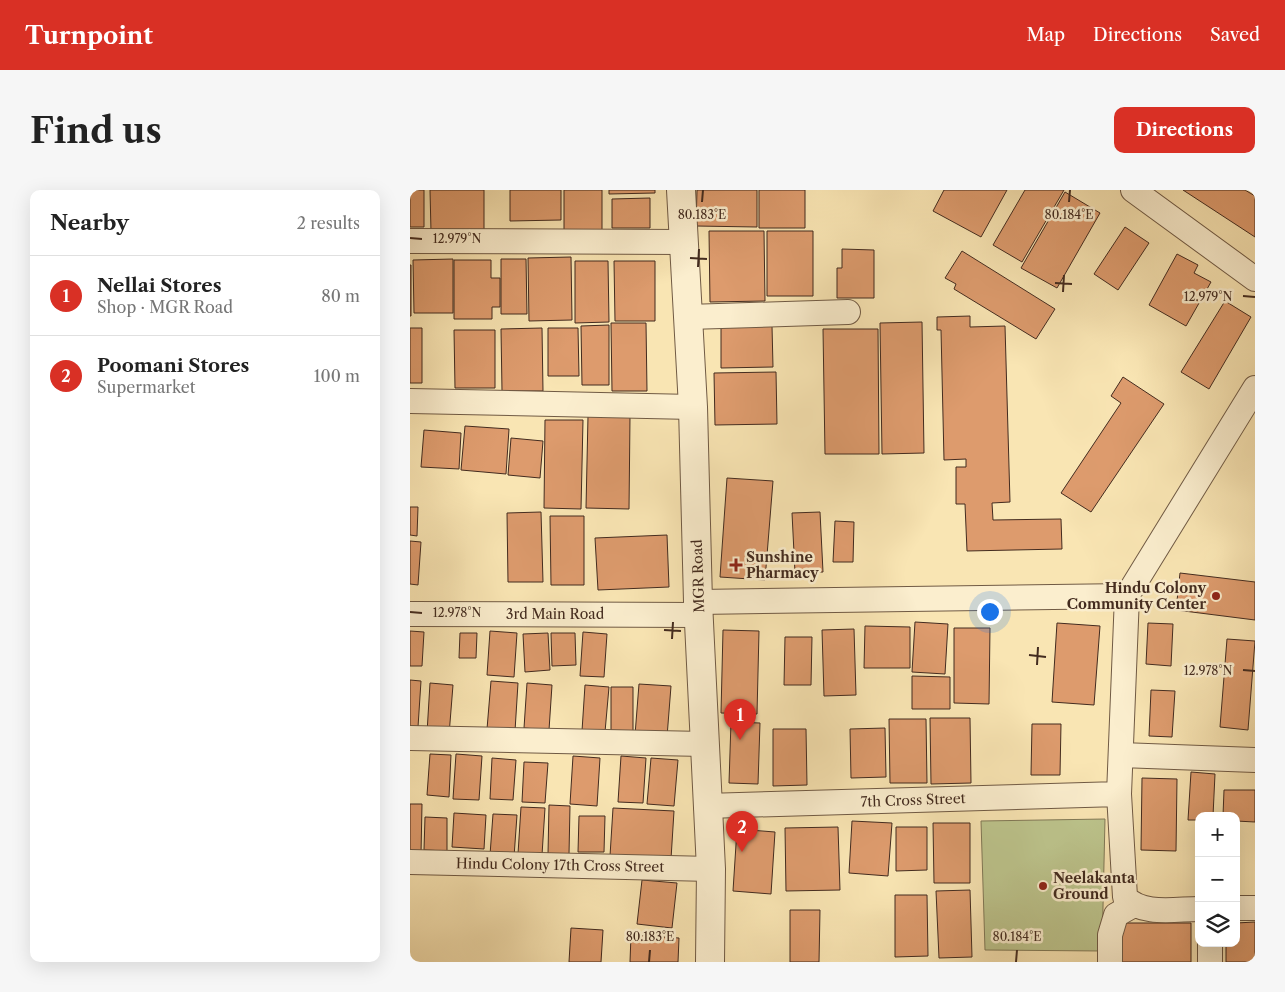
<!DOCTYPE html>
<meta charset="utf-8">
<style>
:root{--surface:#fff;--page:#f6f6f6;--text:#222;--muted:#767676;--line:#e0e0e0;--accent:#d93025}
body{margin:0;font-family:"Libre Caslon Text",serif;background:var(--page);color:var(--text)}
.controls{position:absolute;right:15px;bottom:15px;display:grid;overflow:hidden;border-radius:10px;box-shadow:0 5px 20px #0002}
.controls button{width:45px;height:45px;display:grid;place-items:center;padding:0;border:0;border-bottom:1px solid var(--line);background:var(--surface);color:var(--text);font:25px sans-serif}
.you{position:absolute;left:579px;top:421px;width:18px;height:18px;margin:-12px;border:4px solid #fff;border-radius:50%;background:#1a73e8;box-shadow:0 0 0 8px #1a73e833}
.badge{display:grid;place-items:center;width:32px;height:32px;border-radius:50%;background:var(--accent);color:#fff;font-size:16px;font-weight:700}
.pin{position:absolute;translate:-50% -41px;filter:drop-shadow(0 1px 2px #0008)}
.pin::after{content:'';position:absolute;top:26px;width:18px;height:15px;background:inherit;clip-path:polygon(0 0,100% 0,50% 100%)}
.list{margin:0;padding:0;list-style:none}
h2{display:flex;justify-content:space-between;align-items:center;height:65px;margin:0;padding:0 20px;font-size:21px}
h2 small{font-size:16px;font-weight:400;color:var(--muted)}
.list li{display:grid;grid-template-columns:32px 1fr auto;gap:15px;align-items:center;box-sizing:border-box;height:80px;padding:0 20px;border-top:1px solid var(--line)}
.list b{display:block;font-size:19px;white-space:nowrap}
.list p{margin:0;font-size:16px;white-space:nowrap;color:var(--muted)}
.list em{font-size:16px;font-style:normal;color:var(--muted)}
.icon{flex:none;width:28px;height:28px;fill:none;stroke:currentColor;stroke-width:2;stroke-linecap:round;stroke-linejoin:round}
.map{position:relative;flex:none;width:845px;height:772px;overflow:hidden;border-radius:10px}
header{display:flex;align-items:center;gap:30px;box-sizing:border-box;height:70px;padding:0 25px;background:var(--accent);color:#fff}
header strong{font-size:24px}
nav{display:flex;gap:28px;margin-inline-start:auto;font-size:18px}
.intro{display:flex;align-items:center;justify-content:space-between;box-sizing:border-box;height:120px;padding:0 30px}
h1{margin:0;font-size:35px}
.button{padding:12px 22px;border-radius:10px;background:var(--accent);color:#fff;font-size:18px;font-weight:700}
main{display:flex;gap:30px;padding:0 30px}
aside{flex:1;background:var(--surface);border-radius:10px;box-shadow:0 5px 20px #0002}
.map>svg:first-child{display:block}
</style>
<header>
<strong>Turnpoint</strong>
<nav><a>Map</a><a>Directions</a><a>Saved</a></nav>
</header>
<div class="intro"><h1>Find us</h1><a class="button">Directions</a></div>
<main>
<aside>
<h2>Nearby<small>2 results</small></h2>
<ul class="list">
<li><span class="badge">1</span><div><b>Nellai Stores</b><p>Shop · MGR Road</p></div><em>80 m</em></li>
<li><span class="badge">2</span><div><b>Poomani Stores</b><p>Supermarket</p></div><em>100 m</em></li>
</ul>
</aside>
<div class="map">
<svg width="845" height="772" viewBox="0 0 845 772">
<rect width="100%" height="100%" fill="#f9e5b3"/>
<filter id="stains"><feTurbulence type="fractalNoise" baseFrequency=".004" numOctaves="4"/><feColorMatrix values="0 0 0 0 .2 0 0 0 0 .09 0 0 0 0 .02 0 0 0 .5 -.17"/></filter>
<radialGradient id="worn" r=".72"><stop offset=".6" stop-color="#630" stop-opacity="0"/><stop offset="1" stop-color="#630" stop-opacity=".3"/></radialGradient>
<!-- green -->
<path fill="#bdc58d" stroke="#807856" d="M 695,629 L 692,761 L 575,760 L 571,631 Z"/>
<!-- building -->
<path fill="#dd9b6d" stroke="#432b1f" d="M 0,0 L 14,0 L 14,37 L 0,37 Z
M 20,0 L 74,0 L 74,42 L 21,42 Z
M 100,0 L 151,0 L 151,30 L 100,31 Z
M 154,0 L 192,0 L 192,43 L 154,44 Z
M 199,0 L 245,0 L 245,3 L 199,4 Z
M 287,0 L 347,0 L 347,37 L 286,36 Z
M 349,0 L 395,0 L 395,38 L 349,38 Z
M 534,0 L 597,0 L 571,47 L 523,21 Z
M 615,0 L 654,0 L 612,72 L 583,55 Z
M 773,0 L 835,0 L 845,6 L 845,47 Z
M 655,2 L 690,23 L 647,98 L 611,78 Z
M 240,8 L 240,38 L 202,38 L 202,9 Z
M 715,37 L 739,53 L 708,100 L 684,84 Z
M 299,41 L 354,41 L 355,111 L 300,112 Z
M 357,41 L 403,41 L 403,106 L 357,106 Z
M 432,59 L 464,60 L 464,108 L 427,108 L 427,78 L 432,78 Z
M 552,61 L 645,119 L 626,149 L 544,99 L 546,94 L 535,88 Z
M 767,64 L 788,75 L 784,83 L 801,92 L 776,136 L 739,115 Z
M 161,67 L 162,130 L 119,131 L 118,68 Z
M 43,69 L 43,123 L 4,123 L 3,70 Z
M 91,69 L 116,69 L 117,124 L 91,124 Z
M 44,70 L 81,70 L 81,88 L 90,88 L 90,117 L 82,117 L 82,129 L 44,129 Z
M 165,71 L 198,71 L 199,132 L 165,133 Z
M 204,71 L 245,71 L 245,131 L 205,131 Z
M 0,75 L 1,75 L 1,126 L 0,126 Z
M 815,111 L 841,127 L 799,199 L 771,182 Z
M 560,126 L 560,137 L 595,136 L 600,312 L 582,313 L 583,330 L 651,329 L 652,359 L 557,361 L 555,314 L 546,314 L 546,277 L 556,277 L 556,269 L 534,270 L 531,140 L 527,140 L 527,127 Z
M 512,132 L 514,263 L 472,264 L 470,133 Z
M 201,133 L 236,133 L 237,201 L 202,201 Z
M 199,135 L 199,195 L 172,195 L 171,136 Z
M 362,136 L 363,177 L 311,178 L 311,137 Z
M 0,138 L 12,138 L 12,193 L 0,193 Z
M 132,138 L 133,201 L 92,201 L 91,139 Z
M 138,138 L 168,138 L 169,186 L 138,186 Z
M 413,139 L 468,139 L 469,264 L 415,264 Z
M 44,140 L 85,140 L 85,198 L 45,198 Z
M 366,182 L 367,234 L 305,235 L 304,183 Z
M 713,187 L 754,214 L 681,322 L 651,303 L 711,213 L 701,206 Z
M 178,226 L 220,227 L 219,319 L 176,318 Z
M 135,230 L 173,230 L 171,319 L 134,318 Z
M 55,236 L 99,239 L 96,284 L 51,280 Z
M 14,240 L 51,243 L 49,279 L 11,277 Z
M 101,248 L 133,251 L 130,288 L 98,285 Z
M 317,288 L 363,291 L 355,390 L 310,387 Z
M 0,317 L 8,317 L 7,346 L 0,345 Z
M 131,322 L 133,392 L 98,392 L 97,323 Z
M 410,322 L 413,382 L 385,383 L 382,323 Z
M 140,326 L 174,326 L 174,395 L 141,395 Z
M 425,331 L 444,332 L 443,372 L 423,372 Z
M 257,345 L 259,397 L 188,400 L 185,348 Z
M 0,351 L 11,352 L 8,395 L 0,394 Z
M 770,383 L 845,392 L 845,430 L 766,420 Z
M 505,432 L 538,434 L 535,484 L 502,482 Z
M 647,433 L 690,436 L 684,515 L 642,512 Z
M 738,433 L 763,434 L 761,476 L 736,474 Z
M 455,436 L 500,437 L 500,478 L 454,478 Z
M 544,438 L 580,438 L 579,514 L 544,513 Z
M 444,439 L 446,505 L 414,506 L 412,440 Z
M 313,440 L 349,441 L 347,524 L 311,523 Z
M 0,441 L 14,442 L 12,476 L 0,476 Z
M 80,441 L 107,443 L 104,487 L 77,485 Z
M 173,442 L 197,444 L 194,487 L 170,486 Z
M 50,443 L 67,443 L 66,468 L 49,468 Z
M 138,443 L 140,480 L 115,482 L 113,444 Z
M 141,443 L 165,443 L 166,475 L 142,476 Z
M 375,447 L 402,447 L 401,495 L 374,495 Z
M 817,449 L 845,451 L 838,540 L 810,537 Z
M 502,486 L 540,487 L 540,519 L 502,519 Z
M 0,490 L 11,491 L 8,537 L 0,536 Z
M 81,491 L 108,493 L 105,541 L 77,539 Z
M 20,493 L 43,495 L 39,545 L 17,543 Z
M 117,493 L 142,495 L 139,540 L 114,538 Z
M 229,494 L 261,496 L 257,547 L 225,545 Z
M 175,495 L 199,497 L 195,542 L 172,541 Z
M 201,497 L 223,497 L 223,545 L 201,545 Z
M 741,500 L 765,501 L 762,547 L 739,546 Z
M 520,528 L 560,528 L 561,593 L 521,594 Z
M 479,529 L 516,529 L 517,593 L 480,593 Z
M 321,532 L 350,533 L 348,594 L 319,593 Z
M 622,534 L 651,534 L 650,585 L 621,585 Z
M 475,538 L 476,587 L 441,588 L 440,539 Z
M 363,539 L 396,539 L 397,595 L 363,596 Z
M 20,564 L 41,565 L 39,607 L 17,605 Z
M 46,564 L 72,566 L 69,610 L 43,609 Z
M 163,566 L 190,568 L 187,616 L 160,614 Z
M 211,566 L 236,568 L 233,613 L 208,612 Z
M 82,568 L 106,570 L 103,610 L 80,609 Z
M 241,568 L 268,570 L 264,616 L 237,614 Z
M 114,572 L 138,573 L 135,613 L 112,612 Z
M 781,582 L 805,584 L 803,626 L 789,626 L 789,630 L 778,630 Z
M 732,588 L 767,589 L 766,661 L 731,660 Z
M 814,600 L 845,600 L 845,632 L 826,631 L 826,626 L 813,626 Z
M 0,614 L 12,614 L 11,664 L 0,664 Z
M 139,615 L 160,616 L 159,664 L 138,664 Z
M 111,617 L 135,618 L 132,665 L 108,664 Z
M 203,618 L 264,621 L 261,669 L 200,666 Z
M 44,623 L 76,625 L 74,659 L 42,657 Z
M 83,624 L 107,625 L 104,667 L 80,665 Z
M 169,626 L 195,626 L 194,662 L 168,662 Z
M 15,627 L 37,628 L 37,661 L 14,660 Z
M 442,631 L 482,633 L 478,686 L 439,683 Z
M 523,633 L 560,633 L 560,693 L 524,693 Z
M 428,637 L 430,700 L 376,701 L 375,638 Z
M 486,637 L 517,637 L 517,680 L 486,681 Z
M 327,639 L 365,642 L 361,704 L 323,701 Z
M 232,690 L 267,693 L 262,738 L 227,734 Z
M 560,700 L 562,767 L 529,768 L 526,701 Z
M 485,705 L 517,705 L 518,766 L 485,767 Z
M 380,720 L 410,720 L 409,772 L 380,772 Z
M 845,732 L 845,772 L 816,772 L 816,753 L 826,753 L 826,733 Z
M 711,733 L 781,733 L 781,772 L 710,772 Z
M 161,738 L 193,740 L 191,772 L 159,772 Z
M 221,745 L 269,748 L 268,772 L 220,772 Z"/>
<g fill="none" stroke-linecap="round" stroke-linejoin="round">
<!-- minor casing -->
<g stroke="#705a44" stroke-width="26">
<path id="minor" d="M 723,0 L 845,89
M 0,51 L 274,52
M 278,127 L 438,122
M 0,211 L 283,217
M 717,406 L 709,604 L 715,707 C 732,726 765,719 789,719
M 288,412 L 717,406 L 845,198
M 0,424 L 289,425
M 0,548 L 294,554
M 711,565 L 845,570
M 296,616 L 709,604
M 0,672 L 301,679
M 826,718 L 845,718
M 700,772 L 700,745 L 706,725 L 722,716
M 800,772 L 800,753"/>
</g>
<!-- tertiary casing -->
<g stroke="#705a44" stroke-width="30">
<path id="tertiary" d="M 271,0 L 283,217 L 288,412 L 301,679 L 300,772"/>
</g>
<!-- minor -->
<use href="#minor" stroke="#fbeece" stroke-width="24"/>
<!-- tertiary -->
<use href="#tertiary" stroke="#fbeece" stroke-width="28"/>
</g>
<!-- ticks -->
<path fill="none" stroke="#432b1f" stroke-width="2" d="M 292,12 L 293,0M 659,12 L 660,0M 0,48 L 12,49M 280,68 L 297,69M 288,77 L 289,59M 645,93 L 662,94M 653,102 L 654,85M 833,106 L 845,107M 0,422 L 12,423M 254,440 L 271,441M 262,449 L 263,432M 619,465 L 636,467M 627,475 L 628,457M 833,480 L 845,481M 239,772 L 240,760M 606,772 L 607,760"/>
<!-- markers -->
<g fill="#8f2418" stroke="#fbeece" stroke-width="2">
<path d="M323.5 367.5h5v5h5v5h-5v5h-5v-5h-5v-5h5z"/>
<circle cx="806" cy="406" r="5"/>
<circle cx="633" cy="696" r="5"/>
</g>
<g text-anchor="middle" dominant-baseline="central" stroke-width="5" stroke-linejoin="round" paint-order="stroke">
<!-- poi labels -->
<g font-size="14" font-weight="bold" fill="#432b1f" stroke="#fbeece" text-anchor="start">
<text x="336" y="367">Sunshine<tspan x="336" dy="16">Pharmacy</tspan></text>
<text x="796" y="398" text-anchor="end">Hindu Colony<tspan x="796" dy="16">Community Center</tspan></text>
<text x="643" y="688">Neelakanta<tspan x="643" dy="16">Ground</tspan></text>
</g>
<!-- street labels -->
<g font-size="14" fill="#432b1f" stroke="#fbeece">
<text transform="translate(288 386) rotate(-92)">MGR Road</text>
<text x="145" y="424">3rd Main Road</text>
<text transform="translate(503 610) rotate(-2)">7th Cross Street</text>
<text transform="translate(150 675) rotate(1)">Hindu Colony 17th Cross Street</text>
</g>
</g>
<g font-size="12" text-anchor="middle" fill="#432b1f" stroke="#fbeece" stroke-width="5" stroke-linejoin="round" paint-order="stroke">
<text x="292" y="29">80.183°E</text>
<text x="659" y="29">80.184°E</text>
<text x="47" y="53">12.979°N</text>
<text x="798" y="111">12.979°N</text>
<text x="47" y="427">12.978°N</text>
<text x="798" y="485">12.978°N</text>
<text x="240" y="751">80.183°E</text>
<text x="607" y="751">80.184°E</text>
</g>
<rect width="100%" height="100%" filter="url(#stains)"/>
<rect width="100%" height="100%" fill="url(#worn)"/>
</svg>
<div class="controls">
<button>+</button>
<button>−</button>
<button><svg class="icon" aria-label="layers" viewBox="0 0 24 24"><path d="M12 4l9 5-9 5-9-5zM3 14l9 5 9-5"/></svg></button>
</div>
<div class="you"></div>
<div class="pin badge" style="left:330px;top:550px">1</div>
<div class="pin badge" style="left:332px;top:662px">2</div>
</div>
</main>
